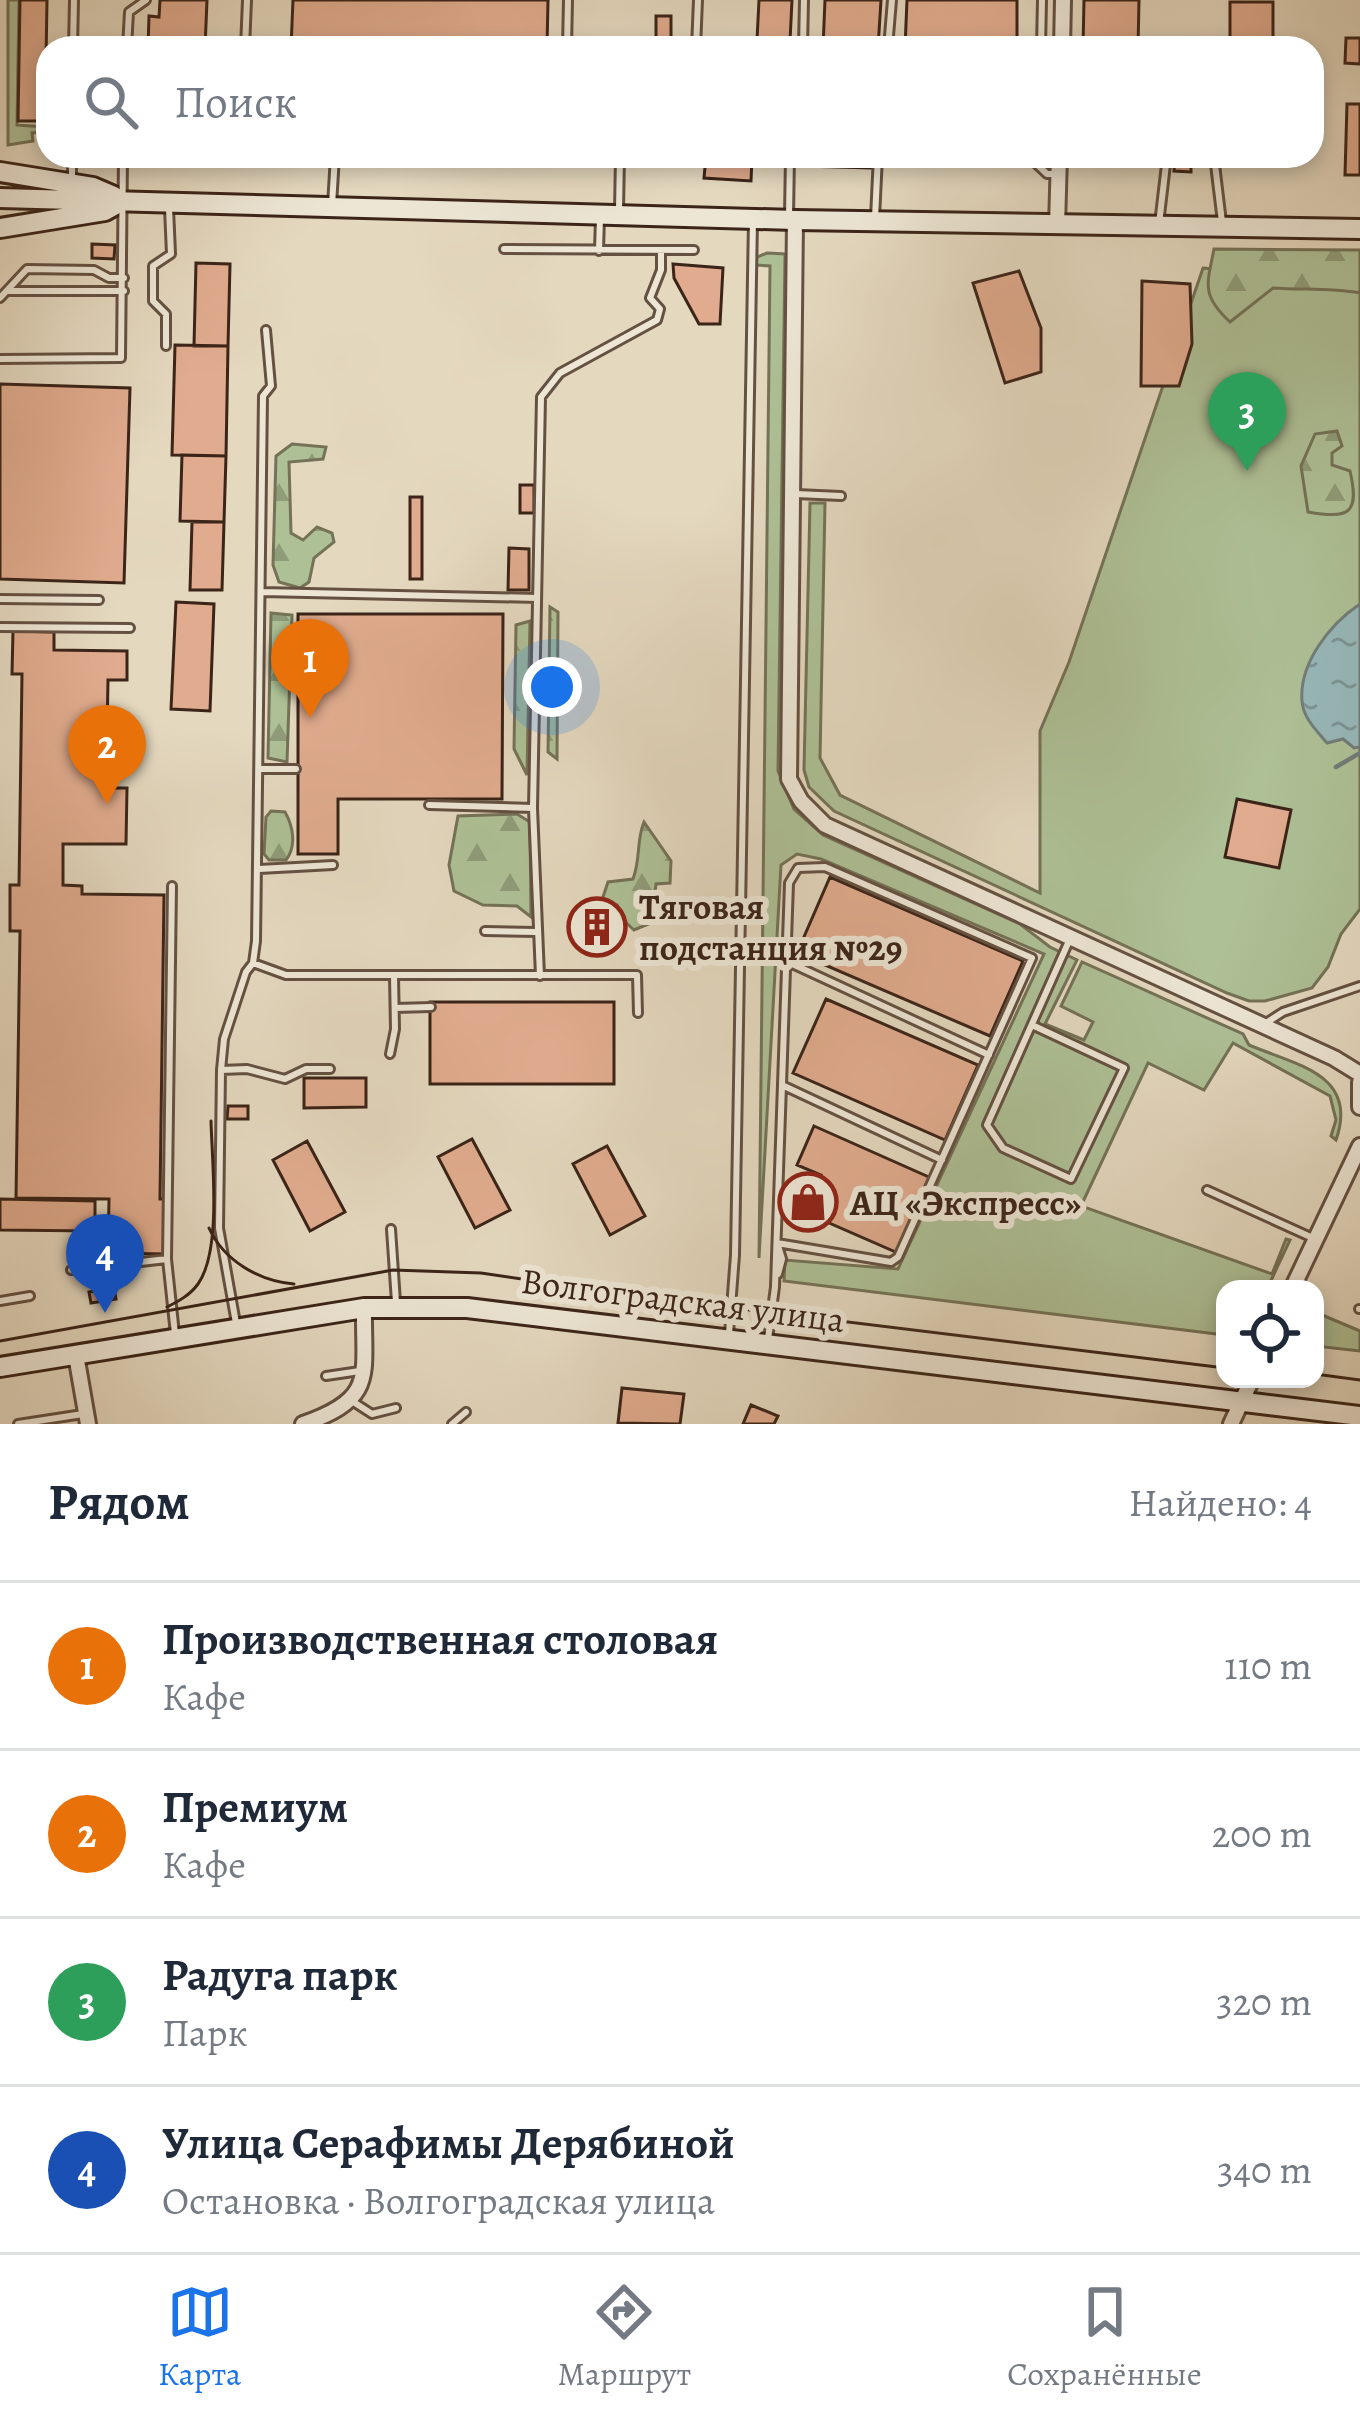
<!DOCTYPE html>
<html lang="ru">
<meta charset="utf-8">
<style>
:root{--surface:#fff;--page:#f2f2f3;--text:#1f2937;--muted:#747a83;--line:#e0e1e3;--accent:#1a73e8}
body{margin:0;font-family:Alegreya,serif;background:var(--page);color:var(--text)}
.controls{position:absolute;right:36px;bottom:36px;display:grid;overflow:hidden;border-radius:24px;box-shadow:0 6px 18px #0003}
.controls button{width:108px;height:108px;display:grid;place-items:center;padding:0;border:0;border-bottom:3px solid var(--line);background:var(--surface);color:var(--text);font:60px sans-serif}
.you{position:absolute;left:552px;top:687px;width:42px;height:42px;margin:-30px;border:9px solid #fff;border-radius:50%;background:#1a73e8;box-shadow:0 0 0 18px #1a73e833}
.badge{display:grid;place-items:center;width:78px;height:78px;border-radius:50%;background:var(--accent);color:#fff;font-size:39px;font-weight:700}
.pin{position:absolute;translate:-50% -99px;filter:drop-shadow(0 3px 6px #0008)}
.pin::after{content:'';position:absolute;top:63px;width:42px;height:36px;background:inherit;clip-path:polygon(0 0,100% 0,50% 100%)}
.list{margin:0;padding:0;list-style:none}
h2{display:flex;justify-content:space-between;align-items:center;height:156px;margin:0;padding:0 48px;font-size:51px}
h2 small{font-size:39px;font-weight:400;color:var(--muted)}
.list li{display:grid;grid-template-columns:78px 1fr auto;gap:36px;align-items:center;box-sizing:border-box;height:168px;padding:0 48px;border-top:3px solid var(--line)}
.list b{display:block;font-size:45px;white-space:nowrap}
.list p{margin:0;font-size:39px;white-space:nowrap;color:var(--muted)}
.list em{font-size:39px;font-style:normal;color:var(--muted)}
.icon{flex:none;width:66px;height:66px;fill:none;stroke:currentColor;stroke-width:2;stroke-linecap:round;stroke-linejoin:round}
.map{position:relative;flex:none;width:1360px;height:1424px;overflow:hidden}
.search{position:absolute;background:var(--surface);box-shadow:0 6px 18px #0003;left:36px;right:36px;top:36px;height:132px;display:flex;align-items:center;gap:30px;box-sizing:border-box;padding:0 42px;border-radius:36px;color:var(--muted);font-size:45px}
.sheet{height:828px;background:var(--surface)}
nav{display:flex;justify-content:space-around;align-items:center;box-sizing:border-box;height:168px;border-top:3px solid var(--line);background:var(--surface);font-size:33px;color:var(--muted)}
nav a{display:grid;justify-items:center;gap:6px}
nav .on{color:var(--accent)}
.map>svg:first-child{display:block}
</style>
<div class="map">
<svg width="1360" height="1424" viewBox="0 0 1360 1424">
<defs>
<pattern id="forest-firs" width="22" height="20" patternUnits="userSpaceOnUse" patternTransform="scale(3)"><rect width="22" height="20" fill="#aec096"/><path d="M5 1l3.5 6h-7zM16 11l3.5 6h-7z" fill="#8f9c79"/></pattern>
<pattern id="water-ripples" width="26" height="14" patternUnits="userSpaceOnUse" patternTransform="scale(3)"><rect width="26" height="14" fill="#97b8b9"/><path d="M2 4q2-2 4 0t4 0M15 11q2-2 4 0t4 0" fill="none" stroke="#7c9595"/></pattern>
</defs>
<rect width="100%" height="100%" fill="#e4d8bf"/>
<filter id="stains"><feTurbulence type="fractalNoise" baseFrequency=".00167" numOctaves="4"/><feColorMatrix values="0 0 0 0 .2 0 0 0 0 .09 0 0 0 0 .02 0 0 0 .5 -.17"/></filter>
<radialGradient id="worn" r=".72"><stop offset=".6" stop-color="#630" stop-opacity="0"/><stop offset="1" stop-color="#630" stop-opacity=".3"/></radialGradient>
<!-- green -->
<path fill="#aec096" stroke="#747257" stroke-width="3" d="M 8,0 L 19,0 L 17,125 L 47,127 L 47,132 L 32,133 L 33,141 L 8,145 Z
M 767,253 L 785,254 L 778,771 L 794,809 L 823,835 L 1020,924 L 1050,947 L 1077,960 L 1045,1024 L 1084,1040 L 1093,1022 L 1061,1006 L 1082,962 L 1243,1034 L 1249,1045 C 1296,1065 1359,1074 1336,1140 L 1331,1136 L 1336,1120 L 1330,1096 L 1233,1043 L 1204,1090 L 1148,1063 L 1081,1206 L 1272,1274 L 1286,1239 L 1290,1240 L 1267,1289 L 1225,1289 L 1225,1335 L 784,1281 L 785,1260 L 898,1269 L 1044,954 L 821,859 L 797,854 L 781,865 L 759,1258 L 770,266 L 755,265 L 755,258 Z
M 1203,268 L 1360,281 L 1360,909 L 1341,934 L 1328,967 L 1312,988 L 1265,1001 L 1249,1001 L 1227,993 L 834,811 L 809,787 L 804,770 L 810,503 L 825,503 L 820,758 L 840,795 L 1040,893 L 1040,731 L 1069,662 Z
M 1315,1312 L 1360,1331 L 1360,1351 L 1315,1346 Z"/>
<!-- forest -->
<path fill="url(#forest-firs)" stroke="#747257" stroke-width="3" d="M 1214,249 L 1360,250 L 1360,293 C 1330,288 1304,290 1273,288 L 1230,322 C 1201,295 1207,285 1214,249 Z
M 1337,431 L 1342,446 L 1332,453 L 1332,465 L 1350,471 C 1360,514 1349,519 1308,512 L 1301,466 L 1315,434 Z
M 292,444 L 326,447 L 323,459 L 289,462 L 291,533 L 303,540 L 317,527 L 332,533 L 334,542 L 314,558 L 309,582 L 300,588 L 279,582 L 273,565 L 276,456 Z
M 550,607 L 558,612 L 557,759 L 548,752 Z
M 271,613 L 292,615 L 287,762 L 268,758 Z
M 530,621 L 527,775 L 514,749 L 516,625 Z
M 271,811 L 285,812 C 293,826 297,846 286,860 L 269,860 L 264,854 L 266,817 Z
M 517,814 L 530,822 L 531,917 L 517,906 L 483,905 L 454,891 L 449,865 L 458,816 Z
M 644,822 L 671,861 L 670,883 L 656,884 L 655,892 L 665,904 L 658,920 L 634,930 L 620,917 L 617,905 L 602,900 L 608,882 L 633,879 C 641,858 636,841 644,822 Z"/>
<!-- water -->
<path fill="url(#water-ripples)" stroke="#727d79" stroke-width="3" d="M 1360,604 L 1360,747 L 1354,748 L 1343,739 L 1327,743 C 1317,731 1303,718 1302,701 C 1299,663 1330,624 1360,604 Z"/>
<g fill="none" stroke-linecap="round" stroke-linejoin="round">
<!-- stream -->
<path stroke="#727d79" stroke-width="4.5" d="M 1336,767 L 1360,753"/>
</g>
<!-- building -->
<path fill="#e0ab8e" stroke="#3b2418" stroke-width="3" d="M 20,0 L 47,0 L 45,121 L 18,121 Z
M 160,0 L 207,0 L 205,48 L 148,48 L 149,16 L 159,17 Z
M 293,0 L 548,0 L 547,48 L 291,48 Z
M 759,0 L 792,0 L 790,41 L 757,40 Z
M 825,0 L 881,0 L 878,48 L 823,48 Z
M 907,0 L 1017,0 L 1017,48 L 905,48 Z
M 1084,0 L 1139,0 L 1138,48 L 1083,48 Z
M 1230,2 L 1273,2 L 1273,48 L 1230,48 Z
M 656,16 L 671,16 L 671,38 L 656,38 Z
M 1346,38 L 1360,38 L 1360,64 L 1345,63 Z
M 1347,104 L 1360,104 L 1360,175 L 1345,175 Z
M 706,156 L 752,158 L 751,181 L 704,178 Z
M 804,156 L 872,156 L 871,168 L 804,166 Z
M 895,156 L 960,156 L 960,165 L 894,162 Z
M 1175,156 L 1191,156 L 1191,172 L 1174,171 Z
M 92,244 L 115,245 L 114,259 L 92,258 Z
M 196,263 L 230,264 L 228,346 L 194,346 Z
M 673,264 L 723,268 L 720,324 L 699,324 L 674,278 Z
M 1019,271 L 1041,328 L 1041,372 L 1005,383 L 973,283 Z
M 1142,281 L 1190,284 L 1192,344 L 1179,386 L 1141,386 Z
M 175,345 L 228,346 L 226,456 L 172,455 Z
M 0,384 L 130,388 L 124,583 L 0,579 Z
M 182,455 L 226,456 L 224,522 L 180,521 Z
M 520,485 L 534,485 L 534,513 L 520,513 Z
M 410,497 L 422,497 L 422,579 L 410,579 Z
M 192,522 L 224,522 L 222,590 L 190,590 Z
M 509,548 L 529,549 L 529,590 L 508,590 Z
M 176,602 L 214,604 L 210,711 L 171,709 Z
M 298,614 L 503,614 L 502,799 L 338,799 L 338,854 L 298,854 Z
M 13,631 L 54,632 L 54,650 L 127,651 L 127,680 L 108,680 L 106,788 L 127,788 L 126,844 L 63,844 L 63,885 L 82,886 L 82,894 L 164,895 L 160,1199 L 166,1199 L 165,1254 L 108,1253 L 109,1199 L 16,1198 L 20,931 L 10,931 L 10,885 L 19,885 L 22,674 L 12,674 Z
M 1237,799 L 1291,810 L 1279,868 L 1225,857 Z
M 830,877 L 1023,961 L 990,1036 L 797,953 Z
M 580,906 L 616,907 L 615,947 L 579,947 Z
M 826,999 L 978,1065 L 945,1140 L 793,1073 Z
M 430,1002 L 614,1002 L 614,1084 L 430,1084 Z
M 304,1078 L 366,1078 L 366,1107 L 304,1108 Z
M 228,1106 L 248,1106 L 248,1119 L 227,1119 Z
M 814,1126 L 931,1178 L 898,1253 L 795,1208 L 806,1185 L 815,1189 L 821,1175 L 797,1165 Z
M 472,1139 L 510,1210 L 475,1228 L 438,1157 Z
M 307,1141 L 345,1212 L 310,1231 L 273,1160 Z
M 607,1146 L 645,1216 L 610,1235 L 573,1164 Z
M 0,1199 L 95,1201 L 95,1231 L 0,1230 Z
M 114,1288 L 116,1299 L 91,1303 L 89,1292 Z
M 622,1388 L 684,1394 L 680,1424 L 618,1423 Z
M 751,1405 L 778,1416 L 774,1424 L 743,1424 Z"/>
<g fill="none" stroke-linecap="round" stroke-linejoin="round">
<!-- lane casing -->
<g stroke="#655142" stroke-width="12">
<path id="lane" d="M 73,48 L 74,0
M 127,48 L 129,12 L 146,0
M 245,48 L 247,0
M 567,48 L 568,0
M 696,48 L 698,0
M 803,48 L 804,0
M 888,48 L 892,0
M 1041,48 L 1042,0
M 1028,156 L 1047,174 L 1055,174
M 1214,156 L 1222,222
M 72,157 L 101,156
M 72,178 L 72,156
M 332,205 L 335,156
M 619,210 L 620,156
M 789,216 L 790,156
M 875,218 L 878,156
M 1159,224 L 1167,156
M 504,249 L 694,250
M 599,251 L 600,217
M 8,291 L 124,291
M 0,298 L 27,269 L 94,270 L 109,278 L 124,278
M 166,346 L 166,314 L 153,301 L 153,266 L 171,254 L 169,208
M 0,359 L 121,358 L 123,156
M 796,494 L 841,496
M 262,592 L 537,598
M 0,599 L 99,600
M 0,627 L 130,628
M 261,769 L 296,769
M 429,805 L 533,808
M 259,869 L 333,865
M 172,886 L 167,1259 L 175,1334
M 485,931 L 536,932
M 788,962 L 989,1055
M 253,963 L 286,975 L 637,975 L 638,1013
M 540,976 L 533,808 L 541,397 L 560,373 L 657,320 L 660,309 L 650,298 L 661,270 L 661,250
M 395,1008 L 431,1007
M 1266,1023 L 1283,1012 L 1360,986
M 1032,1025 L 1124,1068 L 1071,1179 L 1003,1148 L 987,1125 L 1069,941
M 390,1054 L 395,1029 L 394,976
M 221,1070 L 247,1069 L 285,1079 L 306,1069 L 330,1069
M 784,1086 L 942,1160
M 1207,1190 L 1315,1239
M 391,1229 L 396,1302
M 71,1270 L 167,1259
M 778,1274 L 782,1259 L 778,1246
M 775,1286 L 789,883 L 798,868 L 825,867 L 1032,958 L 898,1257 L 891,1262 L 777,1243
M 0,1301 L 30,1296
M 1359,1309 L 1360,1309
M 236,1323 L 219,1228 L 221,1070 L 224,1039 L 246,972 L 253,963 L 256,941 L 263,396 L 271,386 L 266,330
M 729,1334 L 735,1255 L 753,220
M 768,1339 L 775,1287
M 326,1376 L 360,1371
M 352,1401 L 372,1414 L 396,1408
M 18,1424 L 83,1414
M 452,1424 L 466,1412"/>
</g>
<!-- street casing -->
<g stroke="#655142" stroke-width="20">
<path id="street" d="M 1062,48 L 1063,0
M 795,220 L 789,779 L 801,801 L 825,825 L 1334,1058 L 1360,1074
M 1057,226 L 1059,156
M 1360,1082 L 1360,1107
M 1292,1289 L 1360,1146
M 76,1355 L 88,1424
M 303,1424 C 377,1398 363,1376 364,1308
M 1231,1424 L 1252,1379"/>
</g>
<!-- secondary casing -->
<g stroke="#3b2418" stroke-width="24">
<path id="secondary" d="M 0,172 L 93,187 L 114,196
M 0,198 L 795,220 L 1360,229
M 0,228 L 105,211 L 114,206
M 0,1367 L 364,1308 L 467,1308 L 1360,1416"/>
</g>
<!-- lane -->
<use href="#lane" stroke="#ede6d5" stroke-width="6"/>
<!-- street -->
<use href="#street" stroke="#ede6d5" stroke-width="14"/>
<!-- secondary -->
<use href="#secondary" stroke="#ede6d5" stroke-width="18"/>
<!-- tram -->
<path stroke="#3b2418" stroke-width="3" d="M 209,1228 C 224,1261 259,1281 294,1284
M 167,1307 C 179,1301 190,1295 198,1284 C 222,1250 212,1163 211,1121
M 0,1341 L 393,1270 L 481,1273 L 667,1300 L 1225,1368
M 1315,1374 L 1360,1380"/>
</g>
<!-- icons -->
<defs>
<g id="building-ring" transform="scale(3)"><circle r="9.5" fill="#ede6d5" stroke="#8f2418" stroke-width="1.5"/><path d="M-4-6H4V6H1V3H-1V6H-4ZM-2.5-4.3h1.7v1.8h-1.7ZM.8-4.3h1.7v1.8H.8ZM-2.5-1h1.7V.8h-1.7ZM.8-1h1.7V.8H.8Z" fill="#8f2418"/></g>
<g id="shop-ring" transform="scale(3)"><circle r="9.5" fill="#ede6d5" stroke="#8f2418" stroke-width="1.5"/><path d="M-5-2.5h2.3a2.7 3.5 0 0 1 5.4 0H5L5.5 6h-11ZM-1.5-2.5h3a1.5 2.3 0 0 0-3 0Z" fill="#8f2418"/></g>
</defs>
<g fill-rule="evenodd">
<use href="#building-ring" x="597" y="927"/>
<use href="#shop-ring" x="808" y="1202"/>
</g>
<g text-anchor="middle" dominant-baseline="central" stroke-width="12" stroke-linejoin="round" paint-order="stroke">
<!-- poi labels -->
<g font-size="36" font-weight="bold" fill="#3b2418" stroke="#ede6d5" text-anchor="start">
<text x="639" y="906">Тяговая<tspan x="639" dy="41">подстанция №29</tspan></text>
<text x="850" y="1202">АЦ «Экспресс»</text>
</g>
<!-- street labels -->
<g font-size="36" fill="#3b2418" stroke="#ede6d5">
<text transform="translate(683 1300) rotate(7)">Волгоградская улица</text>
</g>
</g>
<rect width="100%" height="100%" filter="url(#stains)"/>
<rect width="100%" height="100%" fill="url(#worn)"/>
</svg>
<div class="controls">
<button><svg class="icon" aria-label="locate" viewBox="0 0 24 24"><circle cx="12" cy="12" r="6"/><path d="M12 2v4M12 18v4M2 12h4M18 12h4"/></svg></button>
</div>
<div class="you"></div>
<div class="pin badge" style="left:310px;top:718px;background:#e8710a">1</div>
<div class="pin badge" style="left:107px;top:804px;background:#e8710a">2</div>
<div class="pin badge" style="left:1247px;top:471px;background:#2e9e5b">3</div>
<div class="pin badge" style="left:105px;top:1313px;background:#1a4fb4">4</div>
<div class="search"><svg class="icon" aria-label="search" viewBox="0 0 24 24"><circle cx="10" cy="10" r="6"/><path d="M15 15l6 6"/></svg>Поиск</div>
</div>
<section class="sheet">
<h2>Рядом<small>Найдено: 4</small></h2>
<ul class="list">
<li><span class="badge" style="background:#e8710a">1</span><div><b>Производственная столовая</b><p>Кафе</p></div><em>110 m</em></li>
<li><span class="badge" style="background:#e8710a">2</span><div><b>Премиум</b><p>Кафе</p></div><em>200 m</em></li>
<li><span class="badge" style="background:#2e9e5b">3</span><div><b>Радуга парк</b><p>Парк</p></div><em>320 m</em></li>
<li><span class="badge" style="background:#1a4fb4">4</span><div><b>Улица Серафимы Дерябиной</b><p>Остановка · Волгоградская улица</p></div><em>340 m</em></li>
</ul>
</section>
<nav>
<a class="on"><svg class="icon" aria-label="map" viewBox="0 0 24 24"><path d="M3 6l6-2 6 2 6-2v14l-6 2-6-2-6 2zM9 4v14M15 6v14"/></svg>Карта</a>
<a><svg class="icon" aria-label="directions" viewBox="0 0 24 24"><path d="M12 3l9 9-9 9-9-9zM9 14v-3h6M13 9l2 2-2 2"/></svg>Маршрут</a>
<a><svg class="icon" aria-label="saved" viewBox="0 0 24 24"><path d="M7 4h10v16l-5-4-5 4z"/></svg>Сохранённые</a>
</nav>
